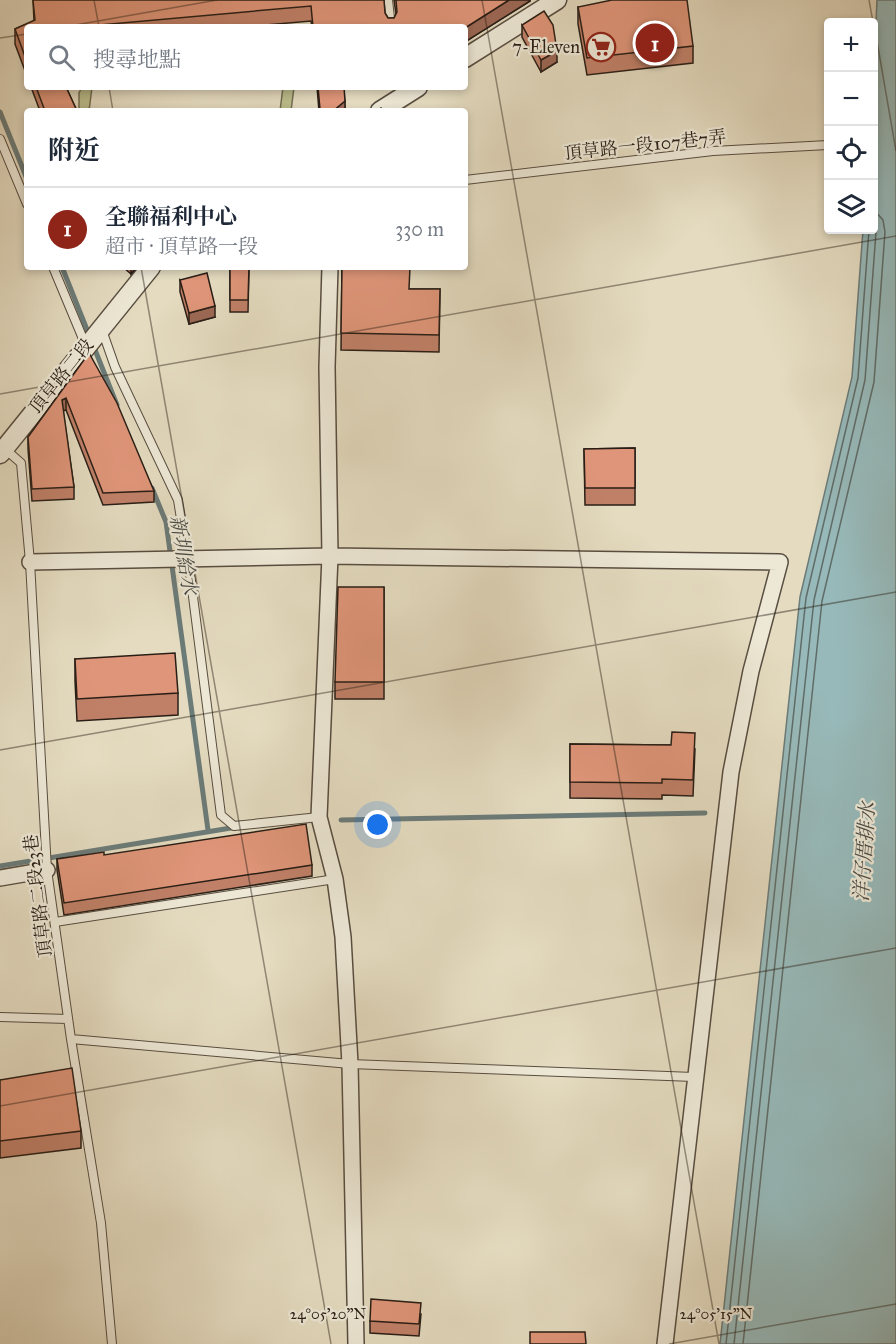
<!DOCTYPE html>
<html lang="zh-TW">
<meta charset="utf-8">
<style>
:root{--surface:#fff;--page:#f6f6f7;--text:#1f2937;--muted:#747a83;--line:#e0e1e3;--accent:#8f2418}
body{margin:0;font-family:"IM FELL Great Primer","Noto Serif TC",serif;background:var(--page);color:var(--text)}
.controls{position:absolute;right:18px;top:18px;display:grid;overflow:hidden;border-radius:6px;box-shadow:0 3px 9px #0003}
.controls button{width:54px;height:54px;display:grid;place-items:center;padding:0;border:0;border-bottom:2px solid var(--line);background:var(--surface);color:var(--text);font:30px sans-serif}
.you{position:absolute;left:378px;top:825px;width:21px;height:21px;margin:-15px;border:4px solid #fff;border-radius:50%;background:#1a73e8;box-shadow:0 0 0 9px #1a73e833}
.badge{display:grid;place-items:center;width:39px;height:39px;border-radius:50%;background:var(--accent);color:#fff;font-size:20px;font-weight:700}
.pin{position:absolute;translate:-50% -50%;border:3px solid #fff;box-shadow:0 2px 6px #0006}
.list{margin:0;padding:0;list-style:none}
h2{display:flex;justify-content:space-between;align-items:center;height:78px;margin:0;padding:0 24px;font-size:26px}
h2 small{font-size:20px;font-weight:400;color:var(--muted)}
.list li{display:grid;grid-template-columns:39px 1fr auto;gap:18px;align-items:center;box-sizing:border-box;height:84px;padding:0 24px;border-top:2px solid var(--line)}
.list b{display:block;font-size:22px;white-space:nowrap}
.list p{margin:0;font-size:20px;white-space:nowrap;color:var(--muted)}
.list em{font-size:20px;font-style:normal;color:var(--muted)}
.icon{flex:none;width:33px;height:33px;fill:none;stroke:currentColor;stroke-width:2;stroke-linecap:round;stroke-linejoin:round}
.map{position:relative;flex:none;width:896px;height:1344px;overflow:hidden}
.search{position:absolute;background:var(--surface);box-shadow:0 3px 9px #0003;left:24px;top:24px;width:444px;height:66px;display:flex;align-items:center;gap:15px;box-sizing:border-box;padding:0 21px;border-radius:6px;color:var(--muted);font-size:22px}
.panel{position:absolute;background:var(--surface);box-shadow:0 3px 9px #0003;left:24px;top:108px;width:444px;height:162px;border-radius:6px}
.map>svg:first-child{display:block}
</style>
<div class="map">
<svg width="896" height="1344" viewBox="0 0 896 1344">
<rect width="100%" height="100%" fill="#e4dbc0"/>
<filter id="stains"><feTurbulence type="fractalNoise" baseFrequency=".00333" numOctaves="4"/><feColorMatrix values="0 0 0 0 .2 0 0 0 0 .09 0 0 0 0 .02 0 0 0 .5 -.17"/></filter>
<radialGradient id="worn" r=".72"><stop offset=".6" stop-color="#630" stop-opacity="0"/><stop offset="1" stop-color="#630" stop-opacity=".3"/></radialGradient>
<!-- green -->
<path fill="#bcbe8d" stroke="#726e52" stroke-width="1.5" d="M 82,87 L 92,87 L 89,111 L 79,111 L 79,93 Z
M 283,87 L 294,87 L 291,111 L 280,111 Z"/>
<!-- water -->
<path fill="#97b9b9" stroke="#6b7b78" stroke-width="1.5" d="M 877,0 L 896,0 L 896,1344 L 720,1344 L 800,597 L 852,377 L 863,230 L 874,230 L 874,68 Z"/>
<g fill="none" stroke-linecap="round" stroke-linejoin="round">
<!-- shore -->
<path stroke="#606c68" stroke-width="1.5" d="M 726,1344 L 806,598 L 858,378 L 869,230
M 734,1344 L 814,600 L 865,380 L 876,232 L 874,222
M 743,1344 L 822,601 L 874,382 L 885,232 L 883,220 L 874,210"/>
<!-- stream -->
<path stroke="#6b7b78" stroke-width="5" d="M 0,112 L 27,179
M 62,267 L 117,405
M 152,488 L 166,522 L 208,830
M 341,820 L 705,813
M 0,866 L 237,827"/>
<!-- service casing -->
<g stroke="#584d40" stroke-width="10">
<path id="service" d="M 388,0 L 391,27
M 0,139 L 27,204
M 465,180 L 713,151 L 828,145
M 53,267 L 86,346
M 102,330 L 115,367 L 178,500 L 191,581 L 221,815 L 234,826 L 319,817
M 5,449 L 21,463 L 30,562 L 47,870 L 71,1039 L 101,1223 L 112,1344
M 55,922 L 335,879
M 0,1017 L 68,1019
M 71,1039 L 350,1064 L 694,1077"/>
</g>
<!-- minor casing -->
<g stroke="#584d40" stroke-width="18">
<path id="minor" d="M 330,267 L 327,367 L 330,556 L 319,817 L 335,879 L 343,937 L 350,1064 L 356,1344
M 30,562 L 330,556 L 780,562 L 751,671 L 731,772 L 665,1344
M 0,878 L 47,870"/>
</g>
<!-- tertiary casing -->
<g stroke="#584d40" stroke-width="21">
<path id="tertiary" d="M 465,58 L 557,0
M 380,111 L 418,87
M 0,454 L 151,267"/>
</g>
<!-- service -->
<use href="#service" stroke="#ede8d6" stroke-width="8"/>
<!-- minor -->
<use href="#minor" stroke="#ede8d6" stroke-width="15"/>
<!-- tertiary -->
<use href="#tertiary" stroke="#ede8d6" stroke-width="18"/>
</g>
<!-- wall -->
<path fill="#c08068" stroke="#291e16" stroke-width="1.5" d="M 33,0 L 384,0 L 385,13 L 388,18 L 394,18 L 396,14 L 394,0 L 530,0 L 530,1 L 465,42 L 465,27 L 312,27 L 311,21 L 241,27 L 27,27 L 27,76 L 15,44 L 15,29 L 34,21 Z
M 578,7 L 693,46 L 693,63 L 587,75 L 578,24 Z
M 522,25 L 557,62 L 541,72 L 522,37 Z
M 31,87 L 66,87 L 77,111 L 40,111 Z
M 317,87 L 344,87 L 345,111 L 319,111 Z
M 123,267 L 137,267 L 131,274 Z
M 230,267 L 249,267 L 248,312 L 230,312 Z
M 342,267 L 410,289 L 440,289 L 439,352 L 341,350 Z
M 180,280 L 215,317 L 189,324 L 180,292 Z
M 89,353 L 154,491 L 154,502 L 103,505 L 66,410 L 63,411 L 74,487 L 74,499 L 32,501 L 28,449 L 28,437 Z
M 635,448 L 635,505 L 585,505 L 584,449 Z
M 384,587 L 384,699 L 335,699 L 335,682 Z
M 75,659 L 178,693 L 178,715 L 77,721 L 75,681 Z
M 570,744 L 671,745 L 695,749 L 693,796 L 662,795 L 662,799 L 570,798 Z
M 104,855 L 312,865 L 312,876 L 64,915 L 57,870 L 57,859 Z
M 0,1080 L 81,1131 L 81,1148 L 0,1158 Z
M 421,1314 L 419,1336 L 370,1333 L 370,1321 Z"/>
<!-- shaded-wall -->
<path fill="#9c6855" stroke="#291e16" stroke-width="1.5" d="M 509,0 L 530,0 L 530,1 L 465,42 L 465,28 Z
M 557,51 L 557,62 L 541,72 L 541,60 Z
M 345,101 L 345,111 L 333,111 Z
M 131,267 L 137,267 L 131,274 Z
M 215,306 L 215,317 L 189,324 L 189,313 Z
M 66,398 L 66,410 L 62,411 L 62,400 Z"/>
<!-- building -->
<path fill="#df9579" stroke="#291e16" stroke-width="1.5" d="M 33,0 L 384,0 L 385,13 L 388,18 L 394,18 L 397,12 L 396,0 L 509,0 L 465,28 L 465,27 L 313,27 L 311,6 L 77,27 L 27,27 L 27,62 L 15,29 L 35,20 Z
M 612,0 L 687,0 L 693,46 L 587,58 L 578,7 Z
M 544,11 L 553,25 L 557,51 L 541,60 L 522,25 Z
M 36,87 L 66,87 L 77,111 L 45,111 Z
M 318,87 L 344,87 L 345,101 L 333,111 L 320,109 Z
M 381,108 L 383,111 L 376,111 Z
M 230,267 L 249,267 L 248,300 L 230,300 Z
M 342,267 L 410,267 L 409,289 L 440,289 L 439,335 L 341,333 Z
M 207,273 L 215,306 L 189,313 L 180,280 Z
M 89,353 L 117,403 L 154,491 L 103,493 L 66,398 L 62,400 L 74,487 L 32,489 L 28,437 Z
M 635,448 L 635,488 L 585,488 L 584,449 Z
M 338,587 L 384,587 L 384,682 L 335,682 Z
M 175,653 L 178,693 L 77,699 L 75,659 Z
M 672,732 L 695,733 L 693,780 L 662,779 L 662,783 L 570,782 L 570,744 L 671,745 Z
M 306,824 L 312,865 L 64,903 L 57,859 L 104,852 L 104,855 Z
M 72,1068 L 81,1131 L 0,1141 L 0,1080 Z
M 371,1299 L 421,1303 L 419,1324 L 370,1321 Z
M 530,1332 L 585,1332 L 586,1344 L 530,1344 Z"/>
<!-- ticks -->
<path fill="none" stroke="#291e16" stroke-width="1.5" stroke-opacity="0.45" d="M 94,0 L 99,27M 482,0 L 719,1344M 869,0 L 873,22M 874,24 L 896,151M 64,27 L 217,0M 0,38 L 27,34M 109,87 L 113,111M 141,267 L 331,1344M 0,394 L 896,236M 0,750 L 896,592M 0,1106 L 896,948M 669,1344 L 896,1304"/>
<!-- icons -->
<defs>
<g id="supermarket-ring" transform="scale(1.5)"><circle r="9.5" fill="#ede8d6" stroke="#8f2418" stroke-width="1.5"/><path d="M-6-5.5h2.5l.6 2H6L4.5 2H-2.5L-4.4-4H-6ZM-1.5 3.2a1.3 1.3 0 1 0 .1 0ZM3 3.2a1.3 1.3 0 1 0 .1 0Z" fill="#8f2418"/></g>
</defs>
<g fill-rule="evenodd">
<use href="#supermarket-ring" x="601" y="47"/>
</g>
<g text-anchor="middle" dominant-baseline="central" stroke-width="4.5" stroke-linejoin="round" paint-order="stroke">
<!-- poi labels -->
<g font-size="18" fill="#291e16" stroke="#ede8d6" text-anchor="end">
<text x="580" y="47">7-Eleven</text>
</g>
<!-- street labels -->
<g font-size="18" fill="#291e16" stroke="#ede8d6">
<text transform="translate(645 145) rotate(-6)">頂草路一段107巷7弄</text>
<text transform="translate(61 376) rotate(-51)">頂草路二段</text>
<text transform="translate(38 896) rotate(-97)">頂草路二段23巷</text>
</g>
<!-- water labels -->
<g font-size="20" font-style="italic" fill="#4a4c47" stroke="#ede8d6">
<text transform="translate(184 555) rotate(80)">新圳給水</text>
<text transform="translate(864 852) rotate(-86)">洋仔厝排水</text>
</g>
</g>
<g font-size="15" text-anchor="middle" fill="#291e16" stroke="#ede8d6" stroke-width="4.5" stroke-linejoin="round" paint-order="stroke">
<text x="328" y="1319">24°05'20"N</text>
<text x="716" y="1319">24°05'15"N</text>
</g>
<rect width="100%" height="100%" filter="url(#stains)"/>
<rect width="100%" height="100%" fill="url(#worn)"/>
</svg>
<div class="controls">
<button>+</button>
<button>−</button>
<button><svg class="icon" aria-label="locate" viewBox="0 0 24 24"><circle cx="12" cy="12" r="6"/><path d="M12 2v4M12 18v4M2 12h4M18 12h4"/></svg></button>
<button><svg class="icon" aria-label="layers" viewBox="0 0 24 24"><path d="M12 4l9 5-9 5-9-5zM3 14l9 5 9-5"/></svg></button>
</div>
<div class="you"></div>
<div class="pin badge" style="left:655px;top:43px">1</div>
<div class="search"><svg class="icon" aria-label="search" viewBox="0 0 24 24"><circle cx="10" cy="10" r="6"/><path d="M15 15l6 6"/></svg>搜尋地點</div>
<section class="panel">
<h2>附近<small></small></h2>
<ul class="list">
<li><span class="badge">1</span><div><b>全聯福利中心</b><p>超市 · 頂草路一段</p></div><em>330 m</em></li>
</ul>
</section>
</div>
